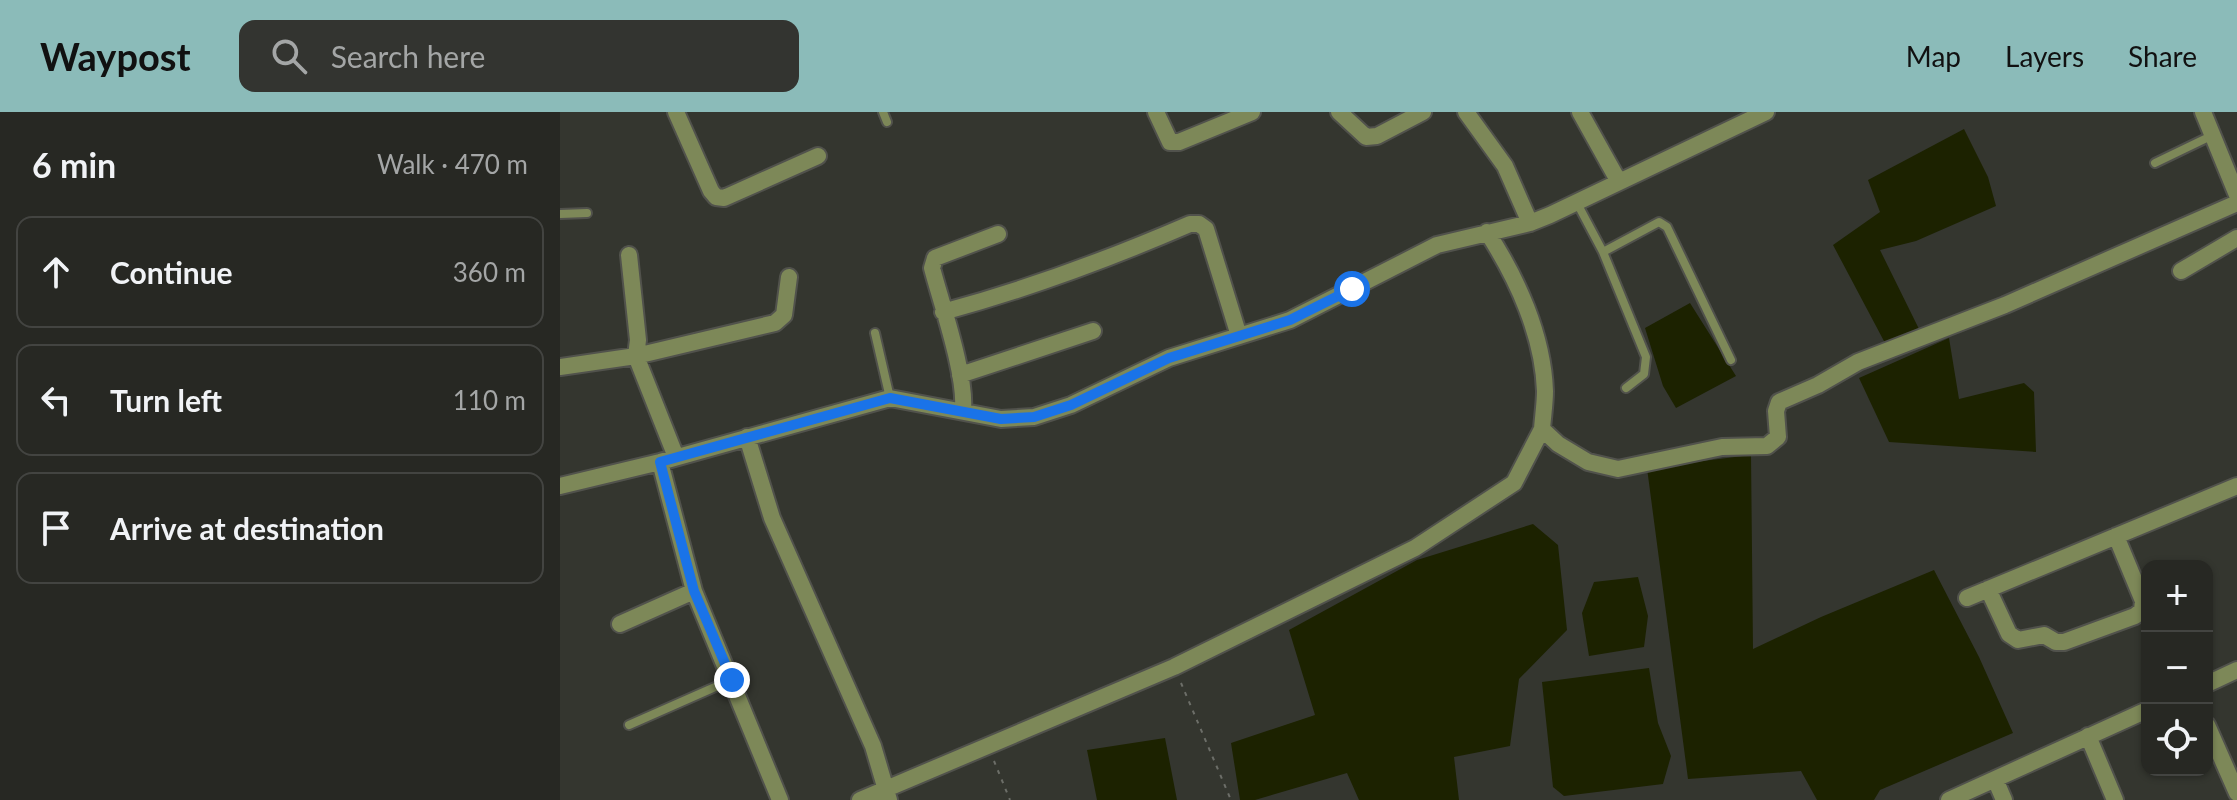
<!DOCTYPE html>
<meta charset="utf-8">
<style>
:root{--surface:#272823;--page:#333430;--text:#f1f3f6;--muted:#a4a6a6;--line:#434441;--accent:#8bbbb9}
body{margin:0;font-family:Lato,sans-serif;background:var(--page);color:var(--text)}
.controls{position:absolute;right:24px;bottom:24px;display:grid;overflow:hidden;border-radius:16px;box-shadow:0 2px 6px #0004}
.controls button{width:72px;height:72px;display:grid;place-items:center;padding:0;border:0;border-bottom:2px solid var(--line);background:var(--surface);color:var(--text);font:40px sans-serif}
.stop{position:absolute;width:24px;height:24px;margin:-18px;border:6px solid #1a73e8;border-radius:50%;background:#fff}
.stop.end{background:#1a73e8;border-color:#fff;box-shadow:0 2px 8px #0008}
.list{margin:0;padding:0;list-style:none}
h2{display:flex;justify-content:space-between;align-items:center;height:104px;margin:0;padding:0 32px;font-size:34px}
h2 small{font-size:26px;font-weight:400;color:var(--muted)}
.list li{display:grid;grid-template-columns:52px 1fr auto;gap:24px;align-items:center;box-sizing:border-box;height:112px;margin:0 16px 16px;padding:0 16px;border:2px solid var(--line);border-radius:16px}
.list b{display:block;font-size:30px;white-space:nowrap}
.list em{font-size:26px;font-style:normal;color:var(--muted)}
.icon{flex:none;width:44px;height:44px;fill:none;stroke:currentColor;stroke-width:2;stroke-linecap:round;stroke-linejoin:round}
.map{position:relative;flex:none;width:1677px;height:688px;overflow:hidden}
header{display:flex;align-items:center;gap:48px;box-sizing:border-box;height:112px;padding:0 40px;background:var(--accent);color:#111}
header strong{font-size:38px}
nav{display:flex;gap:44px;margin-inline-start:auto;font-size:28px}
.search{width:560px;height:72px;background:var(--page);display:flex;align-items:center;gap:20px;box-sizing:border-box;padding:0 28px;border-radius:16px;color:var(--muted);font-size:30px}
main{display:flex}
aside{flex:1;background:var(--surface)}
.map>svg:first-child{display:block}
</style>
<header>
<strong>Waypost</strong>
<div class="search"><svg class="icon" aria-label="search" viewBox="0 0 24 24"><circle cx="10" cy="10" r="6"/><path d="M15 15l6 6"/></svg>Search here</div>
<nav><a>Map</a><a>Layers</a><a>Share</a></nav>
</header>
<main>
<aside>
<h2>6 min<small>Walk · 470 m</small></h2>
<ul class="list">
<li><svg class="icon" aria-label="ahead" viewBox="0 0 24 24"><path d="M12 20V5M6 11l6-6 6 6"/></svg><div><b>Continue</b></div><em>360 m</em></li>
<li><svg class="icon" aria-label="left" viewBox="0 0 24 24"><path d="M17 20v-9H6M10 6l-5 5 5 5"/></svg><div><b>Turn left</b></div><em>110 m</em></li>
<li><svg class="icon" aria-label="arrive" viewBox="0 0 24 24"><path d="M6 21V4h12l-3 4 3 4H6"/></svg><div><b>Arrive at destination</b></div></li>
</ul>
</aside>
<div class="map">
<svg width="1677" height="688" viewBox="0 0 1677 688">
<rect width="100%" height="100%" fill="#34362f"/>
<!-- water -->
<path fill="#1c2200" d="M 1404,17 L 1428,65 L 1436,94 L 1356,129 L 1320,138 L 1359,217 L 1325,231 L 1273,133 L 1320,100 L 1308,68 Z
M 1130,191 L 1176,264 L 1116,296 L 1103,274 L 1085,216 Z
M 1389,226 L 1399,287 L 1464,271 L 1474,280 L 1476,340 L 1329,330 L 1299,266 Z
M 1191,343 L 1193,537 L 1261,505 L 1374,458 L 1419,545 L 1453,621 L 1320,678 L 1314,688 L 1257,688 L 1241,659 L 1128,667 L 1087,356 Z
M 973,412 L 998,433 L 1007,518 L 959,567 L 950,634 L 894,645 L 899,688 L 799,688 L 787,661 L 695,688 L 680,688 L 671,631 L 755,603 L 729,518 L 857,448 Z
M 1078,465 L 1088,504 L 1084,535 L 1029,544 L 1022,501 L 1034,470 Z
M 1089,556 L 1098,611 L 1111,644 L 1103,672 L 1004,684 L 993,675 L 982,570 Z
M 605,626 L 617,688 L 537,688 L 527,638 Z"/>
<g fill="none" stroke-linecap="round" stroke-linejoin="round">
<!-- service casing -->
<g stroke="#51524c" stroke-width="12">
<path id="service" d="M 323,0 L 327,10
M 1595,51 L 1651,24
M 1017,91 L 1043,140 L 1086,245 L 1084,262 L 1066,276
M 0,102 L 27,101
M 1043,140 L 1099,110 L 1107,115 L 1171,248
M 315,221 L 330,286
M 69,613 L 171,568"/>
</g>
<!-- minor casing -->
<g stroke="#51524c" stroke-width="20">
<path id="minor" d="M 116,0 L 151,79 L 156,85 L 164,86 L 258,44
M 596,0 L 610,30 L 619,30 L 692,0
M 779,0 L 806,25 L 817,24 L 863,0
M 906,0 L 945,54 L 970,111
M 1020,0 L 1059,70
M 1643,0 L 1677,83
M 927,120 C 957,166 983,223 985,279 C 985,291 983,304 982,317 L 998,332 L 1028,350 L 1058,357 L 1162,335 L 1207,334 L 1218,325 L 1216,299 L 1219,290 L 1258,273 L 1298,250 L 1445,193 L 1677,91
M 69,143 L 78,228 L 76,244 L 116,345
M 1621,159 L 1677,126
M 383,200 C 468,177 549,147 630,112 L 639,112 L 646,117 L 679,224
M 0,255 L 76,244 L 215,211 L 224,203 L 229,165
M 400,263 L 533,219
M 403,298 C 406,262 382,194 372,156 L 375,146 L 438,122
M 187,325 L 212,406 L 313,634 L 329,688
M 100,350 L 134,479 L 220,688
M 0,374 L 100,350 L 330,286 L 441,307 L 474,305 L 511,293 L 609,246 L 730,208 L 877,133 L 970,111 L 990,103 L 1206,0
M 1428,477 L 1449,522 L 1458,528 L 1484,523 L 1496,530 L 1504,530 L 1575,504 L 1582,498 L 1583,489 L 1556,424
M 1407,486 L 1677,374
M 60,512 L 134,479
M 1647,572 L 1677,558
M 1647,613 L 1677,681
M 1528,624 L 1555,688
M 1435,667 L 1444,688
M 300,688 L 614,555 L 855,436 L 954,371 L 982,317
M 1389,688 L 1587,598"/>
</g>
<!-- path -->
<path stroke="#6c6e68" stroke-width="2" stroke-dasharray="4 6" stroke-linecap="butt" d="M 621,571 L 671,688
M 434,649 L 450,688"/>
<!-- service -->
<use href="#service" stroke="#7d8858" stroke-width="8"/>
<!-- minor -->
<use href="#minor" stroke="#7d8858" stroke-width="16"/>
</g>
<g fill="none" stroke-linecap="round" stroke-linejoin="round">
<!-- route -->
<path stroke="#1a73e8" stroke-width="10" d="M 172,568 L 134,479 L 100,350 L 330,286 L 441,307 L 474,305 L 511,293 L 609,246 L 730,208 L 792,177"/>
</g>
</svg>
<div class="controls">
<button>+</button>
<button>−</button>
<button><svg class="icon" aria-label="locate" viewBox="0 0 24 24"><circle cx="12" cy="12" r="6"/><path d="M12 2v4M12 18v4M2 12h4M18 12h4"/></svg></button>
</div>
<div class="stop" style="left:792px;top:177px"></div>
<div class="stop end" style="left:172px;top:568px"></div>
</div>
</main>
